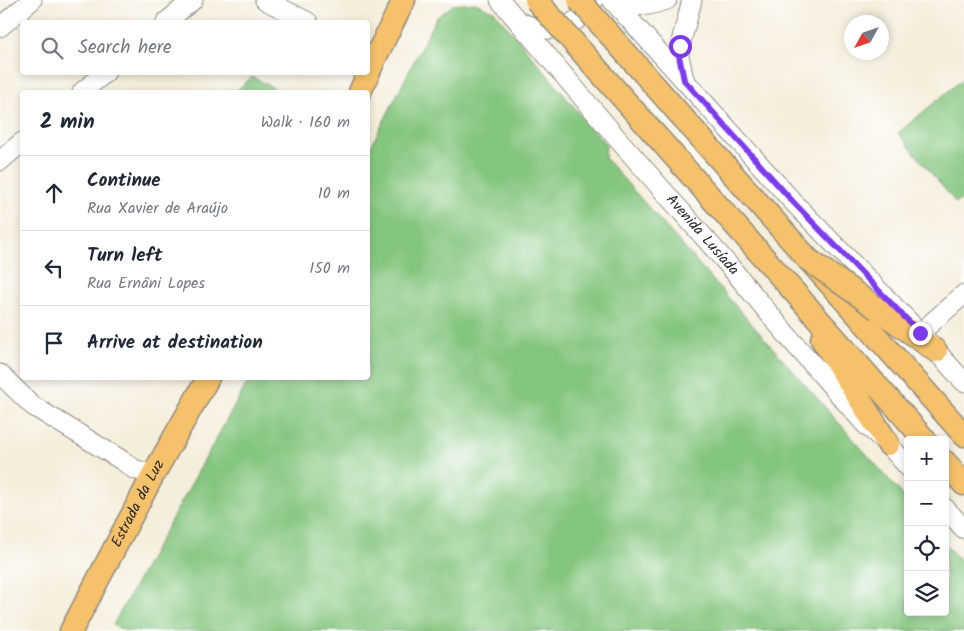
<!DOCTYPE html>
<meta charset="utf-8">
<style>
:root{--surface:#fff;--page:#f6f6f7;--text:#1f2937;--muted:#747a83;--line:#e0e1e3}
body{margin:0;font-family:Kalam,sans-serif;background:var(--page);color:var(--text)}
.controls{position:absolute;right:15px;bottom:15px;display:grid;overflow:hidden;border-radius:5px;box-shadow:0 2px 8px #0003}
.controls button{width:45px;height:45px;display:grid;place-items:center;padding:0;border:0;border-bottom:1px solid var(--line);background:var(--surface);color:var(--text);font:25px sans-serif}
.compass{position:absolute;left:844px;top:15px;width:45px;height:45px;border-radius:50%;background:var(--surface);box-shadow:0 2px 8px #0003;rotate:230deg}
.stop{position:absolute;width:15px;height:15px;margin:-11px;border:4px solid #7c3aed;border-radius:50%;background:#fff}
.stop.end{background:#7c3aed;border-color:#fff;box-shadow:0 1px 5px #0008}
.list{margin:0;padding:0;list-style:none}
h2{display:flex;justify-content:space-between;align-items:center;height:65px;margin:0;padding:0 20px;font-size:21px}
h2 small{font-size:16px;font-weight:400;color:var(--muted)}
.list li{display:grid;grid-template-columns:32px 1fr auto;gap:15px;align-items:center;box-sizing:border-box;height:75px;padding:0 20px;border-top:1px solid var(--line)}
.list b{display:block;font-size:19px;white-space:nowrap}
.list p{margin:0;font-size:16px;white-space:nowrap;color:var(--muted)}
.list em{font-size:16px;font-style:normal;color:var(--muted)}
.icon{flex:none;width:28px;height:28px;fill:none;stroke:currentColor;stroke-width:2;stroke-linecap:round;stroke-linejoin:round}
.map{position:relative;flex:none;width:964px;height:631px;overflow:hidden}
.search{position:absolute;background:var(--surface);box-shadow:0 2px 8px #0003;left:20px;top:20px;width:350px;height:55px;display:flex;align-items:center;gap:12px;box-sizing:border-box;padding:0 18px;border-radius:5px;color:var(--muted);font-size:19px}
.panel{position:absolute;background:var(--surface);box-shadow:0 2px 8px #0003;left:20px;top:90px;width:350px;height:290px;border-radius:5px}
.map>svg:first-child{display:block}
</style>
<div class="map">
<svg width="964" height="631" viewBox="0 0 964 631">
<rect width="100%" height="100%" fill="#fff"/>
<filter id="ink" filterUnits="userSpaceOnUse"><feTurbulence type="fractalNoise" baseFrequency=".02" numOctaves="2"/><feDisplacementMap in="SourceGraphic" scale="10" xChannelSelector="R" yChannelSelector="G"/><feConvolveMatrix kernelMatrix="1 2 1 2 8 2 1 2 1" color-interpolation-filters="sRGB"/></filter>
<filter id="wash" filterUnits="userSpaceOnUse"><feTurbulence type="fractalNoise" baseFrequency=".0096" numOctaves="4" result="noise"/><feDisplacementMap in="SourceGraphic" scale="20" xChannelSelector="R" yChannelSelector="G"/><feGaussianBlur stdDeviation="1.12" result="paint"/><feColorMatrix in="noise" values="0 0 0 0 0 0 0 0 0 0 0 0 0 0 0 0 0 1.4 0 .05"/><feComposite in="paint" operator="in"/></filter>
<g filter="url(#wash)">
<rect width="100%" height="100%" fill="#f5eedb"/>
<!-- green -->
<path fill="#84c67e" stroke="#587854" d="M 475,3 L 494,11 L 606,145 L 605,158 L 908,501 L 908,612 L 945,612 L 945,544 L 964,565 L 964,631 L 126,631 L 113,625 L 250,378 L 368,378 L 368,152 L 436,18 L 453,5 Z
M 252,77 L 276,89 L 274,92 L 235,92 Z
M 964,78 L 964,197 L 956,203 L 898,133 Z"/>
</g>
<g filter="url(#ink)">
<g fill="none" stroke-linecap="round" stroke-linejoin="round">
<!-- minor casing -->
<g stroke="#908c83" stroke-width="21">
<g id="minor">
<path d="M 265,0 L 308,22"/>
<path id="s1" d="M 500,0 L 616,137 L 732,269 L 792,341 L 865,424 L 888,444 L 908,467"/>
<path d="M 612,0 L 684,80 L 795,204 L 920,333 L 964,382"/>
<path d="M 619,7 L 649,5 L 667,0"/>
<path d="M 518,21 C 550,37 575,30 594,0"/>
<path d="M 166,22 L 193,0"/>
<path d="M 0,27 L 32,0"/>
<path d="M 684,79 L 679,56 L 680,46 L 692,0"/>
<path d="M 82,92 L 106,72"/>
<path d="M 0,161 L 22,142"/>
<path d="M 920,333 L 964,294"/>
<path d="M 0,374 L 33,406 L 123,461 L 134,469 L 153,475"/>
<path d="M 945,508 L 964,529"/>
</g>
</g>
<!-- major casing -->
<g stroke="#908c83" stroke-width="25">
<g id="major">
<path d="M 360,92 L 375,58 L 404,0"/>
<path d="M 745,188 L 964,435"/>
<path d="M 720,208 L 925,440"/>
<path d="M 878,309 L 936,351"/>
<path d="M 822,339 L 888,444"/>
<path d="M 945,462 L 964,484"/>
<path id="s2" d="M 71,631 L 153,475 L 208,378"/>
</g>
</g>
<!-- minor -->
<use href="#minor" stroke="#fff" stroke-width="19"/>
<!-- major -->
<use href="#major" stroke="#f5c16b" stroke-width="22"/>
<!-- major-bridge casing -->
<g stroke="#908c83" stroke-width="25" stroke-linecap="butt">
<path id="major-bridge" d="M 536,0 L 720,208
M 579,0 L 745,188
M 806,258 L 878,309"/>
</g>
<!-- major-bridge -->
<use href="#major-bridge" stroke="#f5c16b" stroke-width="22"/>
</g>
</g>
<g fill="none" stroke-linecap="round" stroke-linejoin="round" filter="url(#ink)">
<!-- route -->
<path stroke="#7c3aed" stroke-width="6" d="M 680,46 L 679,56 L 684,80 L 795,204 L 920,333"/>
</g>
<g text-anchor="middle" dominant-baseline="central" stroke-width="4.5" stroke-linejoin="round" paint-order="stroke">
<!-- street labels -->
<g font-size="15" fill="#2b2b2b" stroke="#fff">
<text stroke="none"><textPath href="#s1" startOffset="310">Avenida Lusíada</textPath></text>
<text stroke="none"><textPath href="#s2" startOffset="144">Estrada da Luz</textPath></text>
</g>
</g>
</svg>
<div class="controls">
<button>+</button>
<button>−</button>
<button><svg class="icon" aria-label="locate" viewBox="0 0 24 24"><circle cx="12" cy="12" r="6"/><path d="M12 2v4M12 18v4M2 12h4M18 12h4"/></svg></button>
<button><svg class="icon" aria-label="layers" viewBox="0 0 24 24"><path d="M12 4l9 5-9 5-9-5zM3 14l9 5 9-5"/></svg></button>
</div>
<svg class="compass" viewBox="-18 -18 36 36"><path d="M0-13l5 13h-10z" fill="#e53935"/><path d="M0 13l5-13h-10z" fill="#747a83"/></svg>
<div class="stop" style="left:680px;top:46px"></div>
<div class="stop end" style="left:920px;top:333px"></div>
<div class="search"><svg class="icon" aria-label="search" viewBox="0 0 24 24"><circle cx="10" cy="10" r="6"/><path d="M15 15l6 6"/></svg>Search here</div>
<section class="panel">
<h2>2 min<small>Walk · 160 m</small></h2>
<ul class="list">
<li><svg class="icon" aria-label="ahead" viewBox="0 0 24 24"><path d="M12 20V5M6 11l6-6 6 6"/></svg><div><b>Continue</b><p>Rua Xavier de Araújo</p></div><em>10 m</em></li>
<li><svg class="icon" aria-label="left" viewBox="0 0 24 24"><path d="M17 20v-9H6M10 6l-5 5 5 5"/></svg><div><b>Turn left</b><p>Rua Ernâni Lopes</p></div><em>150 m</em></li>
<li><svg class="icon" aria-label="arrive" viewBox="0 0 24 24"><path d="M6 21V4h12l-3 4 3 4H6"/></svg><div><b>Arrive at destination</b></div></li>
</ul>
</section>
</div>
